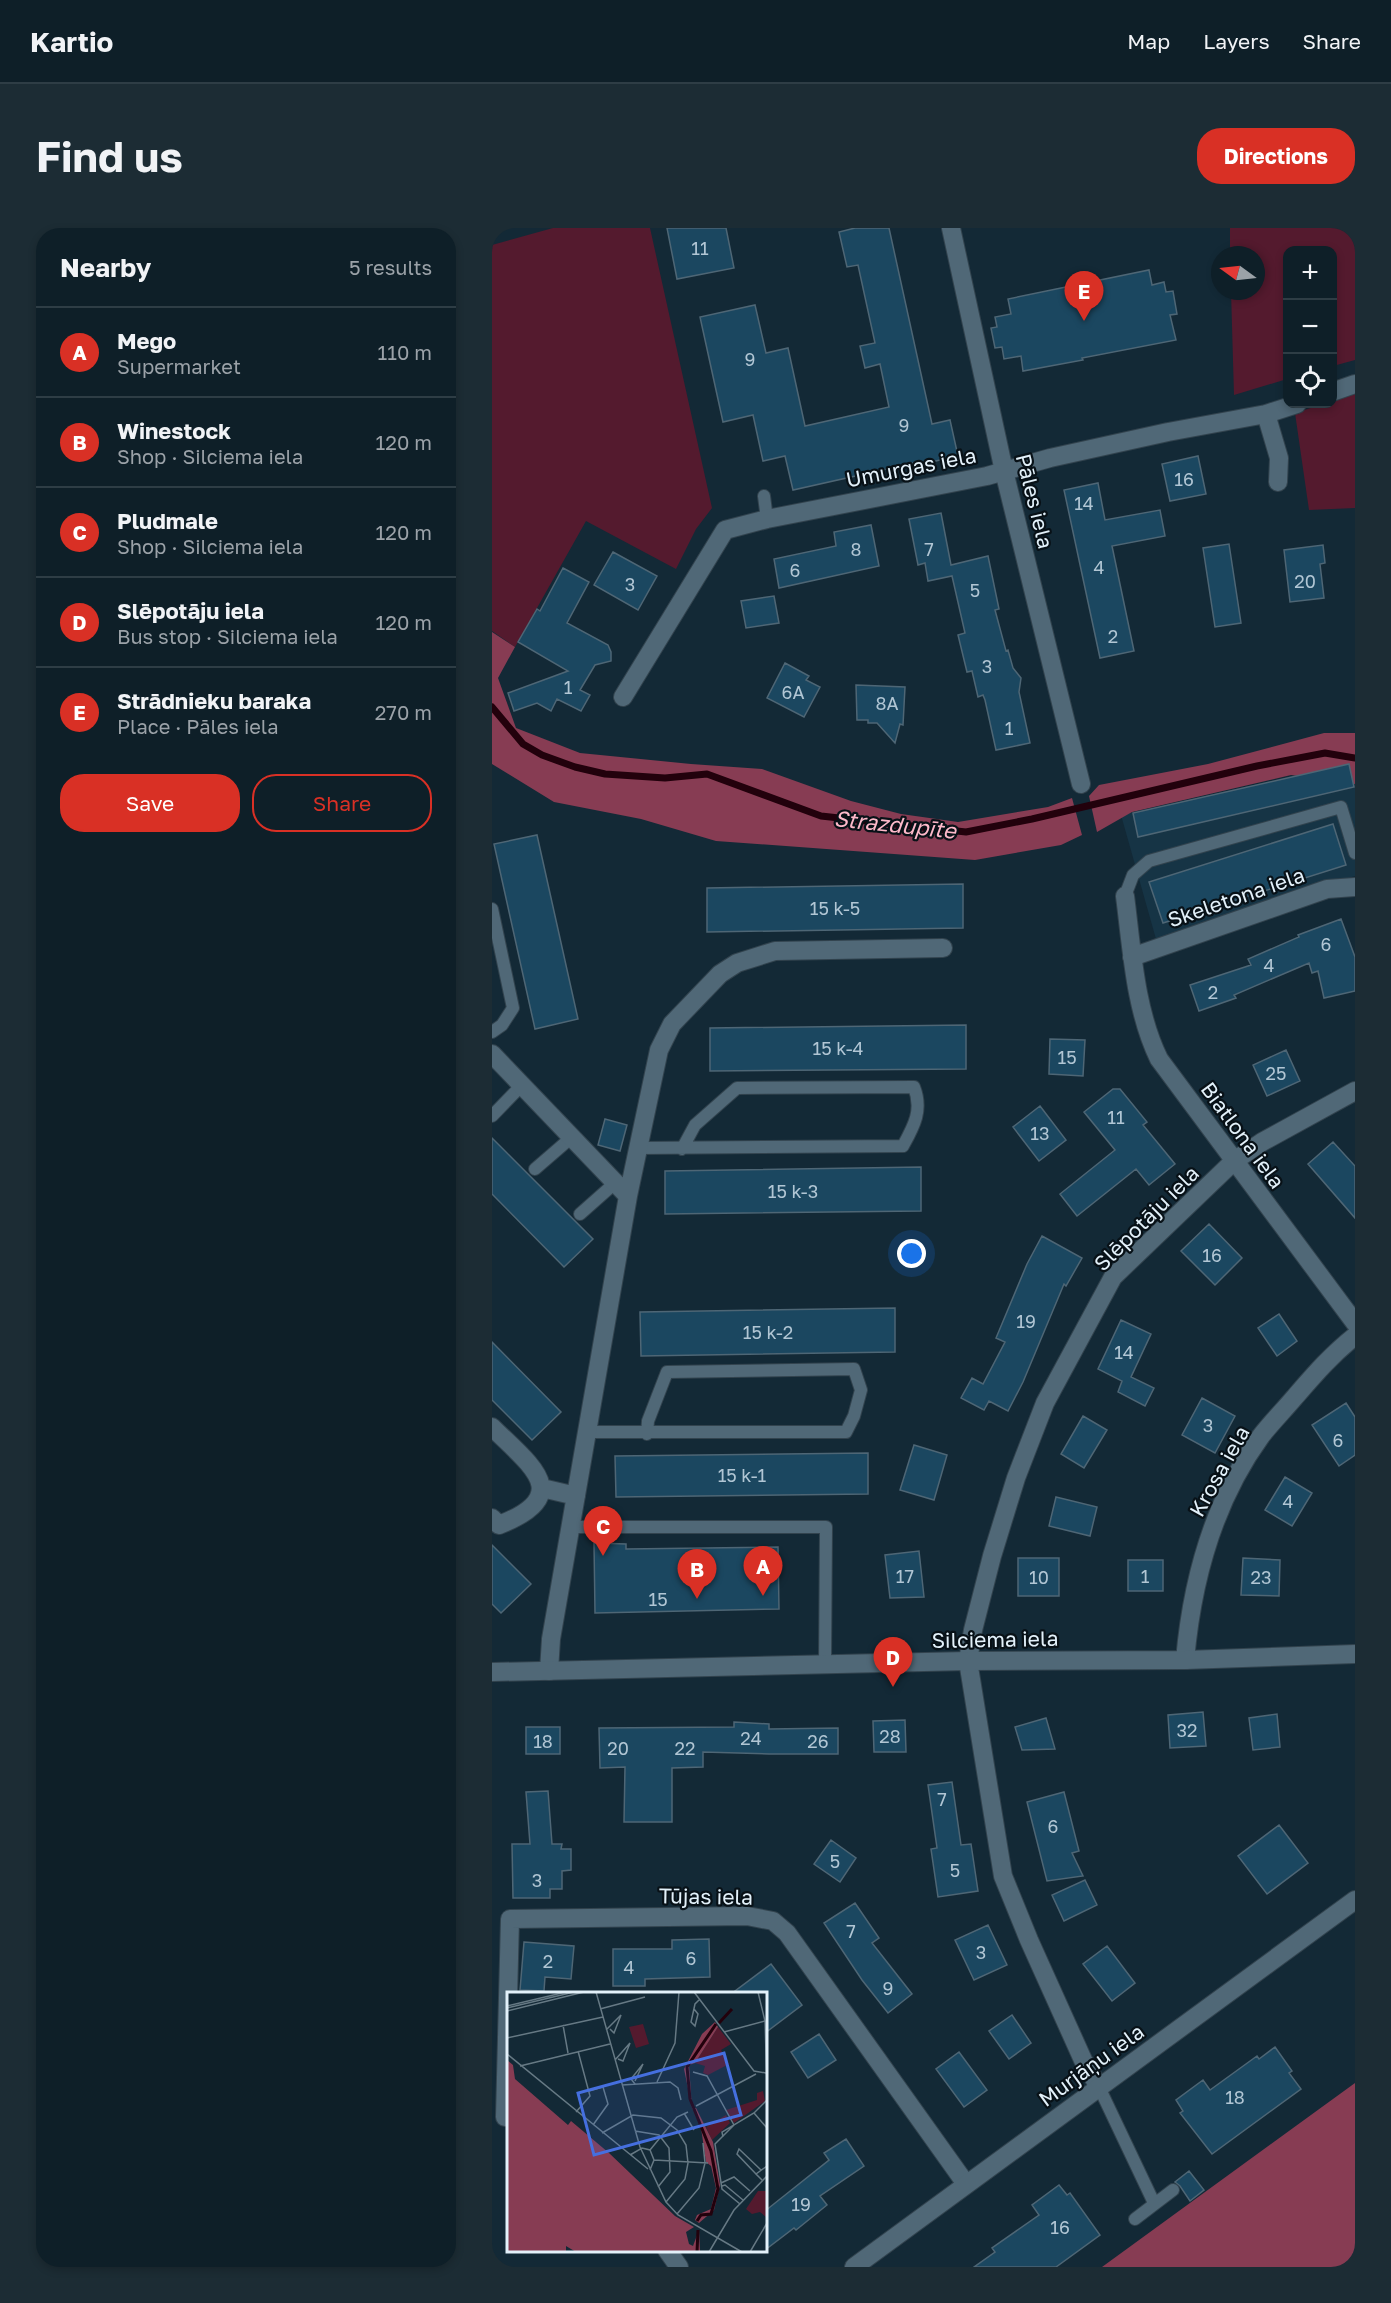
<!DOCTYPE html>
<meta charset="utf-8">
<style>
:root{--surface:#0e1f28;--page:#1c2c34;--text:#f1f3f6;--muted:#9ba2a8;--line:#2e3d45;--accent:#d93025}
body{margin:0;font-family:"Golos Text",sans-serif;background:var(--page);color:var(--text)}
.controls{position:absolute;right:18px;top:18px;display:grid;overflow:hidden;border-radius:12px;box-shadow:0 3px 9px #0003}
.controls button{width:54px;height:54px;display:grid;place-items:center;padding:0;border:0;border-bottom:2px solid var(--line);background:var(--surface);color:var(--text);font:30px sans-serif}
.compass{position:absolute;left:719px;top:18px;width:54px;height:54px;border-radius:50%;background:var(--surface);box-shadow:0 3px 9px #0003;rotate:285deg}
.you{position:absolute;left:420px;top:1026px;width:21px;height:21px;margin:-15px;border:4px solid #fff;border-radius:50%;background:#1a73e8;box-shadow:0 0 0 9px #1a73e833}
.badge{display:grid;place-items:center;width:39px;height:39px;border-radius:50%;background:var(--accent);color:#fff;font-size:20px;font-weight:700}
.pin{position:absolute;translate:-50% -50px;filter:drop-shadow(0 2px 3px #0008)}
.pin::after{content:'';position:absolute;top:32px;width:21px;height:18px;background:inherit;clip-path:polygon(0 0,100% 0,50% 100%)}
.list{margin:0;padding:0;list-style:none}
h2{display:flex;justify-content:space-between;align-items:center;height:78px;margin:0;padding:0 24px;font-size:26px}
h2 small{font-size:20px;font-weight:400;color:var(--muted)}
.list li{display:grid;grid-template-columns:39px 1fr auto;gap:18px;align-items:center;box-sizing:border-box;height:90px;padding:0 24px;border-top:2px solid var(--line)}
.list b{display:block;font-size:22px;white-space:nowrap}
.list p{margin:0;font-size:20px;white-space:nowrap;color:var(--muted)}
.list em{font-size:20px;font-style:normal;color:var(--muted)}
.actions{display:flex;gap:12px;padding:18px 24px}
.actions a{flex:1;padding:14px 0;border:2px solid var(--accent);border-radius:24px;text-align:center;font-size:21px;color:var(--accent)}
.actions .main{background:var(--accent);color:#fff}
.icon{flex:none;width:33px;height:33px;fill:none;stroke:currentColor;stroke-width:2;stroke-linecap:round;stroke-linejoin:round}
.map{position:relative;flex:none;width:863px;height:2039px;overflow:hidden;border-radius:24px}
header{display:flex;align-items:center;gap:36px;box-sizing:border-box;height:84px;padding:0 30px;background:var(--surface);border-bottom:2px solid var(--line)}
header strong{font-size:28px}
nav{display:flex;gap:33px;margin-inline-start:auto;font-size:21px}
.intro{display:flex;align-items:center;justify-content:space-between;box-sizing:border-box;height:144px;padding:0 36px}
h1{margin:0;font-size:42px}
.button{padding:15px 27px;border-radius:24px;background:var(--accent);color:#fff;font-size:21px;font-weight:700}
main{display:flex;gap:36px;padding:0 36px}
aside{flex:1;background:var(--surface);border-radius:24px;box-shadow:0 3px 9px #0003}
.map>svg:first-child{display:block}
</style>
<header>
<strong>Kartio</strong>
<nav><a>Map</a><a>Layers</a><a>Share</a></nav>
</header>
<div class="intro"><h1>Find us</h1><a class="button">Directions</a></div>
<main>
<aside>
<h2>Nearby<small>5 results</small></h2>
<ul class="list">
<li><span class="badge">A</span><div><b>Mego</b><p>Supermarket</p></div><em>110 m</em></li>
<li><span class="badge">B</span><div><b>Winestock</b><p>Shop · Silciema iela</p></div><em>120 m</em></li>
<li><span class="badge">C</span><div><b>Pludmale</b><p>Shop · Silciema iela</p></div><em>120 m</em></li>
<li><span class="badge">D</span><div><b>Slēpotāju iela</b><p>Bus stop · Silciema iela</p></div><em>120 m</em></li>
<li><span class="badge">E</span><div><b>Strādnieku baraka</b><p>Place · Pāles iela</p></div><em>270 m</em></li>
</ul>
<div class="actions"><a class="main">Save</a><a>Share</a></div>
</aside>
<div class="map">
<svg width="863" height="2039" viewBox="0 0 863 2039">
<rect width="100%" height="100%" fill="#132936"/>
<!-- built -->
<path fill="#163445" d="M 858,535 L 863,557 L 863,648 L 664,711 L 629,587 Z"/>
<!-- green -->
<path fill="#541a2e" d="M 61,0 L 158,0 L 220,280 L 204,301 L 184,341 L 94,293 L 23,419 L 0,403 L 0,17 Z
M 738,0 L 863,0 L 863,132 L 841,138 L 840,22 L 796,22 L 795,151 L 742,167 L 739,63 L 764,63 L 764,27 L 738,27 Z
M 863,165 L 863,280 L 817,282 L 803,185 L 831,176 L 840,176 L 841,173 Z"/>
<!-- forest -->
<path fill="#873c53" d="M 0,404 L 23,419 L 6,450 L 24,500 L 88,525 L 199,536 L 270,541 L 359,573 L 409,586 L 466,594 L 556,579 L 580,570 L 590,607 L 569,617 L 483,632 L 224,613 L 149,591 L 62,574 L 0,536 Z
M 832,505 L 863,505 L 863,556 L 799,547 L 640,584 L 605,604 L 597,568 L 607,557 L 716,536 Z
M 863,1855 L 863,2039 L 610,2039 Z"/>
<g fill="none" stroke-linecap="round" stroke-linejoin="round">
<!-- stream -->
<path stroke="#22010c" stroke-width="7" d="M 0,479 L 31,516 L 50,527 L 83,539 L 113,546 L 173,550 L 215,546 L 329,588 L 474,604 L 540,591 L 765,538 L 833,525 L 863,530"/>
</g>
<!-- building -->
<path fill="#1b4760" stroke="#4e6675" stroke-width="1.5" d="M 175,0 L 234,0 L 242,40 L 185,51 Z
M 363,0 L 397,0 L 440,196 L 458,192 L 466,228 L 426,237 L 426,234 L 301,262 L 293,228 L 271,233 L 261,187 L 231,194 L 208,89 L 263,77 L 274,125 L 296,120 L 313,198 L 397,179 L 388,136 L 373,140 L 368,118 L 383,115 L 366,37 L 355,39 L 347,4 Z
M 657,42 L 660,57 L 672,54 L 674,64 L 681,63 L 685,86 L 678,87 L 684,112 L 590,130 L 591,132 L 531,143 L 529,128 L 512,131 L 510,119 L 503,120 L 499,100 L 505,99 L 503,89 L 519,86 L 516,71 Z
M 706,228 L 714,266 L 678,273 L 670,236 Z
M 606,255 L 613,292 L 668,282 L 673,308 L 620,318 L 642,423 L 608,430 L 572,262 Z
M 449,285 L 459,337 L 496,328 L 507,381 L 503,382 L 514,423 L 516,422 L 521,440 L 529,450 L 527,464 L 538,515 L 504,522 L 493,472 L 491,467 L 486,469 L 480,443 L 475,444 L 466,407 L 473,405 L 460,348 L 436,353 L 433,335 L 426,337 L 417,291 Z
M 379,297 L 387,338 L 287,360 L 282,331 L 344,318 L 342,304 Z
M 737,316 L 749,395 L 723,399 L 711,320 Z
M 831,317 L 833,335 L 828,336 L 832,370 L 798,374 L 792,322 Z
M 121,324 L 165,348 L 146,382 L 102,357 Z
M 71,340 L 97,354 L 75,395 L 116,417 L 119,424 L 119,433 L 103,437 L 88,462 L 98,467 L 89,483 L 65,471 L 59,483 L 45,475 L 22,483 L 16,465 L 76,443 L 26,414 L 45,381 L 48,383 Z
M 282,368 L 287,395 L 254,400 L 249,373 Z
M 293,435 L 317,448 L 314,452 L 328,459 L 312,489 L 275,470 Z
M 364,457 L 413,459 L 411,497 L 408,496 L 403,515 L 385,495 L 376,495 L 376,492 L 365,492 Z
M 857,536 L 862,559 L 646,609 L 641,585 Z
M 841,596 L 854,637 L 671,695 L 657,654 Z
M 45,607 L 86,791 L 43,801 L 2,616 Z
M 471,656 L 471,700 L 215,704 L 215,660 Z
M 849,691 L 863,729 L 863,763 L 832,770 L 826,743 L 820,745 L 817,735 L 742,767 L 744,770 L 707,783 L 698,757 L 759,737 L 756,731 L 807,709 L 806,707 Z
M 474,797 L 474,841 L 218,843 L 218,800 Z
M 558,811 L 593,812 L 591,848 L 557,846 Z
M 794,822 L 808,853 L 775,868 L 761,837 Z
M 621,861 L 628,861 L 655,894 L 651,897 L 683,936 L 657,957 L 644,941 L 585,988 L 568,966 L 623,922 L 592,884 Z
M 548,878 L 574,912 L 547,933 L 521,899 Z
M 113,891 L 135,897 L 128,923 L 106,917 Z
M 0,910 L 101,1011 L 72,1039 L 0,966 Z
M 841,914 L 863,938 L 863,990 L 816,936 Z
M 429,939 L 429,983 L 173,986 L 173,943 Z
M 717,996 L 750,1030 L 723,1057 L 689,1023 Z
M 550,1008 L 590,1030 L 574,1058 L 572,1056 L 531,1154 L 516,1183 L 497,1173 L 492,1182 L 469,1170 L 480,1150 L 491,1156 L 513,1114 L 504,1110 L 535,1036 Z
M 403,1080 L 403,1124 L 149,1128 L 148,1084 Z
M 787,1086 L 805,1113 L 785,1128 L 766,1100 Z
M 629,1092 L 659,1106 L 639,1149 L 662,1160 L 653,1178 L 626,1164 L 630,1153 L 606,1141 Z
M 0,1114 L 69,1184 L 40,1212 L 0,1172 Z
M 710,1170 L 743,1188 L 723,1225 L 690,1207 Z
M 854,1175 L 863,1189 L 863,1227 L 847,1238 L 820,1197 Z
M 591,1188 L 615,1202 L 592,1240 L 569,1226 Z
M 422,1217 L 455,1227 L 442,1272 L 408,1262 Z
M 376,1225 L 376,1266 L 124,1269 L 123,1228 Z
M 793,1249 L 820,1265 L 800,1298 L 773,1282 Z
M 564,1269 L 605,1279 L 598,1308 L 557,1298 Z
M 102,1315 L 134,1316 L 134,1321 L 286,1319 L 287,1381 L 103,1385 Z
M 0,1317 L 39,1356 L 9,1385 L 0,1376 Z
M 427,1323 L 432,1369 L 398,1370 L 393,1327 Z
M 526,1330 L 567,1330 L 567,1368 L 526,1368 Z
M 751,1330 L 788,1332 L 787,1368 L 749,1367 Z
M 636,1332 L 671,1332 L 671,1363 L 636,1363 Z
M 711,1484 L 714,1518 L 678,1520 L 676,1487 Z
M 785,1486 L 788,1519 L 761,1522 L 757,1490 Z
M 554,1490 L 563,1521 L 530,1522 L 523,1499 Z
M 413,1492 L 414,1524 L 382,1524 L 381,1493 Z
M 242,1494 L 277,1496 L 277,1501 L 346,1500 L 346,1526 L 277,1526 L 211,1524 L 211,1539 L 180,1540 L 180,1594 L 132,1594 L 133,1539 L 108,1540 L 107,1500 L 242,1499 Z
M 34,1499 L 68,1499 L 68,1526 L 34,1526 Z
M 460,1554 L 469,1617 L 479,1616 L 486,1663 L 446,1669 L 439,1621 L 445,1620 L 436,1557 Z
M 56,1563 L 60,1616 L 70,1616 L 69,1621 L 79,1621 L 79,1642 L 70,1643 L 70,1661 L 58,1661 L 58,1670 L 21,1670 L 20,1616 L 38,1616 L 34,1564 Z
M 572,1564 L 587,1623 L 580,1625 L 591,1648 L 555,1653 L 535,1574 Z
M 787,1597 L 816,1635 L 775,1666 L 746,1628 Z
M 339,1612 L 364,1630 L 348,1654 L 322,1636 Z
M 593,1652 L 605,1677 L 572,1693 L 560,1667 Z
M 363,1675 L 387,1710 L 380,1715 L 420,1766 L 396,1785 L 370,1752 L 332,1695 Z
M 496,1697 L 515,1737 L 482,1752 L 463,1712 Z
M 217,1711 L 218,1749 L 153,1751 L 153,1758 L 121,1758 L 121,1721 L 180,1721 L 180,1712 Z
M 32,1714 L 82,1718 L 79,1751 L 53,1749 L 52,1763 L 28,1762 Z
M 615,1718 L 643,1755 L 620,1773 L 591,1736 Z
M 279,1736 L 310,1777 L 273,1805 L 273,1766 L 239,1766 Z
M 520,1787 L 539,1815 L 517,1831 L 497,1803 Z
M 327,1806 L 344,1832 L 316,1850 L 299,1824 Z
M 783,1819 L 800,1843 L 797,1845 L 809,1861 L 720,1926 L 688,1885 L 691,1883 L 684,1872 L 711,1852 L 718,1862 L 765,1828 L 767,1831 Z
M 467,1824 L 495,1862 L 472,1879 L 444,1841 Z
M 354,1911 L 372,1938 L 328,1968 L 335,1977 L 304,2002 L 302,2000 L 273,2022 L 273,1983 L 337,1932 L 332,1925 Z
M 697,1943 L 712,1962 L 698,1973 L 688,1958 L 683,1954 Z
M 567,1957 L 575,1967 L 578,1965 L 608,2007 L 564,2039 L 482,2039 L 503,2024 L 500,2020 L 547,1987 L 540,1977 Z"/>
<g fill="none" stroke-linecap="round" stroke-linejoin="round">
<!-- lane casing -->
<g stroke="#32434e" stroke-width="14">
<path id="lane" d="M 272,268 L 275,291
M 633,668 L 641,647 L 657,633 L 849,579 L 863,625
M 0,681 L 21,780 L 10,797 L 0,804
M 0,888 L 30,857
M 145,920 L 411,918 C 422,898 431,882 422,859 L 245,860 L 203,897 L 190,921
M 43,941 L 80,909
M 88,986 L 123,955
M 95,1204 L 354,1204 L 362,1188 L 369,1162 L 362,1141 L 175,1144 L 156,1193 L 155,1206
M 79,1299 L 334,1299 L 333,1437
M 607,1859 L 662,1975
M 643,1991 L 681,1962"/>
</g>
<!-- street casing -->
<g stroke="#32434e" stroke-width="20">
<path id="street" d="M 459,0 L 512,243 L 589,556
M 840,164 L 863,156
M 774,186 L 787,230 L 786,254
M 131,469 L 233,302 L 275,291 L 495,248 L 558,230 L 676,204 L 774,186 L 805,176
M 633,668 C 640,722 643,782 667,831 L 863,1095
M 640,729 L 835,661 L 863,659
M 0,826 L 136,968
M 0,1199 C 38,1237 84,1267 7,1297 L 0,1290
M 50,1260 L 84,1268
M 693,1432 C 700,1352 721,1274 769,1208 C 779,1195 791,1183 802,1170 C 822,1147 839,1127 863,1108
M 57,1443 L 59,1411 L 136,968 L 167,822 L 180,796 L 228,746 L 245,735 L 283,723 L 451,720
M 607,1859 L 591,1832 L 537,1712 L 511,1648 L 476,1433 L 481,1402 L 500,1328 L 524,1250 L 553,1175 L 621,1049 L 742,933 L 770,914 L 863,863
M 13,1889 L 18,1691 L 255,1688 L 281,1693 L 295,1705 L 474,1956
M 175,2022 L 187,2039"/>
</g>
<!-- secondary casing -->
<g stroke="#32434e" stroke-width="20">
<path id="secondary" d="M 0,1444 L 476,1433 L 693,1432 L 863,1426
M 362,2039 L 863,1672"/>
</g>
<!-- lane -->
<use href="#lane" stroke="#506877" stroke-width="12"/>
<!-- street -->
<use href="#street" stroke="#506877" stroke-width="18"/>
<!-- secondary -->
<use href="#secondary" stroke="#506877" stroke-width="18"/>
</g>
<g text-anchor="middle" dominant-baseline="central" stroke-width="4.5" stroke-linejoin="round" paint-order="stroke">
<!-- number labels -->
<g font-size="18" fill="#b1c6d4">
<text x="208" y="20">11</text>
<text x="258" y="131">9</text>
<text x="412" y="197">9</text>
<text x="692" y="251">16</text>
<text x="592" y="275">14</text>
<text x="364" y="321">8</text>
<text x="437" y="321">7</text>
<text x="607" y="339">4</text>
<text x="303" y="342">6</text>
<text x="813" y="353">20</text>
<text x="138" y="356">3</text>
<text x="483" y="362">5</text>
<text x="621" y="408">2</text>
<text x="495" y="438">3</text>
<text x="76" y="459">1</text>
<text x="301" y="464">6A</text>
<text x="395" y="475">8A</text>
<text x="517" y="500">1</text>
<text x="343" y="680">15 k-5</text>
<text x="834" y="716">6</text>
<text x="777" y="737">4</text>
<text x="721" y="764">2</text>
<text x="346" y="820">15 k-4</text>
<text x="575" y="829">15</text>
<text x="784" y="845">25</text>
<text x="624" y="889">11</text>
<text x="548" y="905">13</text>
<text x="301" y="963">15 k-3</text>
<text x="720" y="1027">16</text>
<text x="534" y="1093">19</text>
<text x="276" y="1104">15 k-2</text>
<text x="632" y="1124">14</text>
<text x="716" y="1197">3</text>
<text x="846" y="1212">6</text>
<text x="250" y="1247">15 k-1</text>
<text x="796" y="1273">4</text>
<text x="413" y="1348">17</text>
<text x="653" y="1348">1</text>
<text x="547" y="1349">10</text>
<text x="769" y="1349">23</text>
<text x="166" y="1371">15</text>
<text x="695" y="1502">32</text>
<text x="398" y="1508">28</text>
<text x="259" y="1510">24</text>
<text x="51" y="1513">18</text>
<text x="326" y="1513">26</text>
<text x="126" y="1520">20</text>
<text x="193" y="1520">22</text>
<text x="450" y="1571">7</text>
<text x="561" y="1598">6</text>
<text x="343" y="1633">5</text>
<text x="463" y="1642">5</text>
<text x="45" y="1652">3</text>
<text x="359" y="1703">7</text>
<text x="489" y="1724">3</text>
<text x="199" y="1730">6</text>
<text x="56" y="1733">2</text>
<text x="137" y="1739">4</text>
<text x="396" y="1760">9</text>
<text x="743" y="1869">18</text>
<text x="309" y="1976">19</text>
<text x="568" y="1999">16</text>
</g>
<!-- street labels -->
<g font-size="21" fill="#e3f1fa" stroke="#081117">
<text transform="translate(419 239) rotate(-11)">Umurgas iela</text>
<text transform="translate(543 273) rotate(76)">Pāles iela</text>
<text transform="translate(744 669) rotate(-19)">Skeletona iela</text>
<text transform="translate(751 907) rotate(54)">Biatlona iela</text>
<text transform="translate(654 990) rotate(-45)">Slēpotāju iela</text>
<text transform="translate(727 1243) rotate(-61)">Krosa iela</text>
<text transform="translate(503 1411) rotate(-1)">Silciema iela</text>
<text transform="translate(214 1668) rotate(1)">Tūjas iela</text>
<text transform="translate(599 1837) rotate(-36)">Murjāņu iela</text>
</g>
<!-- water labels -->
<g font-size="22" font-style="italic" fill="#feb9ca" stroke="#081117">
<text transform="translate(403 596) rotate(6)">Strazdupīte</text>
</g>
</g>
<!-- overview -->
<g transform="translate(15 1764)">
<rect width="260" height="260" fill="#132936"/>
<path d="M 136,32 L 142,52 L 129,56 L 122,35 ZM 211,35 L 224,52 L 214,58 L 222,72 L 201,83 L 196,81 L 198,74 L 188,71 ZM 256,99 L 258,109 L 227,131 L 219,118 L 250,108 L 250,101 ZM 219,123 L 223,131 L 205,148 L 199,135 ZM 251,199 L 259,199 L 259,225 L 253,220 L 245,222 L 239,217 Z" fill="#541a2e"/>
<path d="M 208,30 L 211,35 L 188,71 L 182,73 L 185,116 L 177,77 L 195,42 ZM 0,68 L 6,73 L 8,87 L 61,133 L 64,129 L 102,161 L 168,224 L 187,235 L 179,240 L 182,252 L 186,254 L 192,238 L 193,259 L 69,260 L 59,254 L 59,259 L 0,259 ZM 185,116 L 189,116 L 206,150 L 213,193 L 207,218 L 192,231 L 188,228 L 190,223 L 204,217 L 209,196 L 204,174 L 199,170 L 193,129 Z" fill="#873c53"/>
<path fill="none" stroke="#22010c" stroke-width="3" d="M 212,31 L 225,17M 190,229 L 194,223 L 204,222 L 211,197 L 204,159 L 183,107 L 180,75 L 209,32M 190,260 L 191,238"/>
<path fill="none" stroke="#667984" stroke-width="1.5" d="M 89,0 L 133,155 L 159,210 L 171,223 L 235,260M 187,0 L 247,79 L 259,81M 251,0 L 258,29 L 260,94M 0,14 L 59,0M 0,16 L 67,0M 93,17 L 138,5M 187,17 L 191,22 L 188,34 L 184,30 L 188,12 L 192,8M 0,19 L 77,0M 56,33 L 61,61M 99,38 L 114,23 L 107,41 L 103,37M 217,40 L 258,29M 0,46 L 96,25M 0,62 L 141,177M 108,68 L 123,51 L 116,69 L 111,67M 13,74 L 103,52M 186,80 L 200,84 L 227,133M 128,89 L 136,72 L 124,87 L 128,92M 150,90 L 168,51 L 172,0M 115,93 L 163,90 L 171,96 L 174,108M 82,99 L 96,95 L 101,112 L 86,133M 189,114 L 249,82M 69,120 L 83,104 L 71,59M 177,121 L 187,138M 247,121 L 260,136M 227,133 L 208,152 L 215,197 L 233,212M 128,139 L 152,143 L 162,156 L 163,180 L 151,195M 95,141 L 126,123 L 154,126 L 170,138 L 179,153 L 181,171 L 178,187 L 159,210M 216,145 L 215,140 L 247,121 L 260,108M 143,158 L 170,125 L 181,120M 123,163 L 135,156 L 143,158 L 147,168 L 143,178M 147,168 L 201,171M 249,182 L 230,162 L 232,157 L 254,178M 255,188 L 249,182 L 260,174M 214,191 L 227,185 L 243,199M 215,194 L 218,193 L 236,208M 170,222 L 192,196 L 198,171 L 196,151M 202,260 L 227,218 L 260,184M 243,260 L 260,231"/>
<path fill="#456fdf" fill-opacity="0.15" stroke="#456fdf" stroke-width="3" d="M 217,61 L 234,123 L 87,163 L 71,101 Z"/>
<rect width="260" height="260" fill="none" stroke="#e3f1fa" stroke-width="3"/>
</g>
</svg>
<div class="controls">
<button>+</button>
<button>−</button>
<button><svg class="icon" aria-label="locate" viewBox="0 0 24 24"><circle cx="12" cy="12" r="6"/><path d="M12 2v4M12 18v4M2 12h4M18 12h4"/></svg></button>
</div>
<svg class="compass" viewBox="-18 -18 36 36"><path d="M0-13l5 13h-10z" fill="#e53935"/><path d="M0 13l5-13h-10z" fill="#9ba2a8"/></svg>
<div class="you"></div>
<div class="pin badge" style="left:271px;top:1368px">A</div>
<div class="pin badge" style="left:205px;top:1371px">B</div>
<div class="pin badge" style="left:111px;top:1328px">C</div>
<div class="pin badge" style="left:401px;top:1459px">D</div>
<div class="pin badge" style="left:592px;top:93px">E</div>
</div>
</main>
